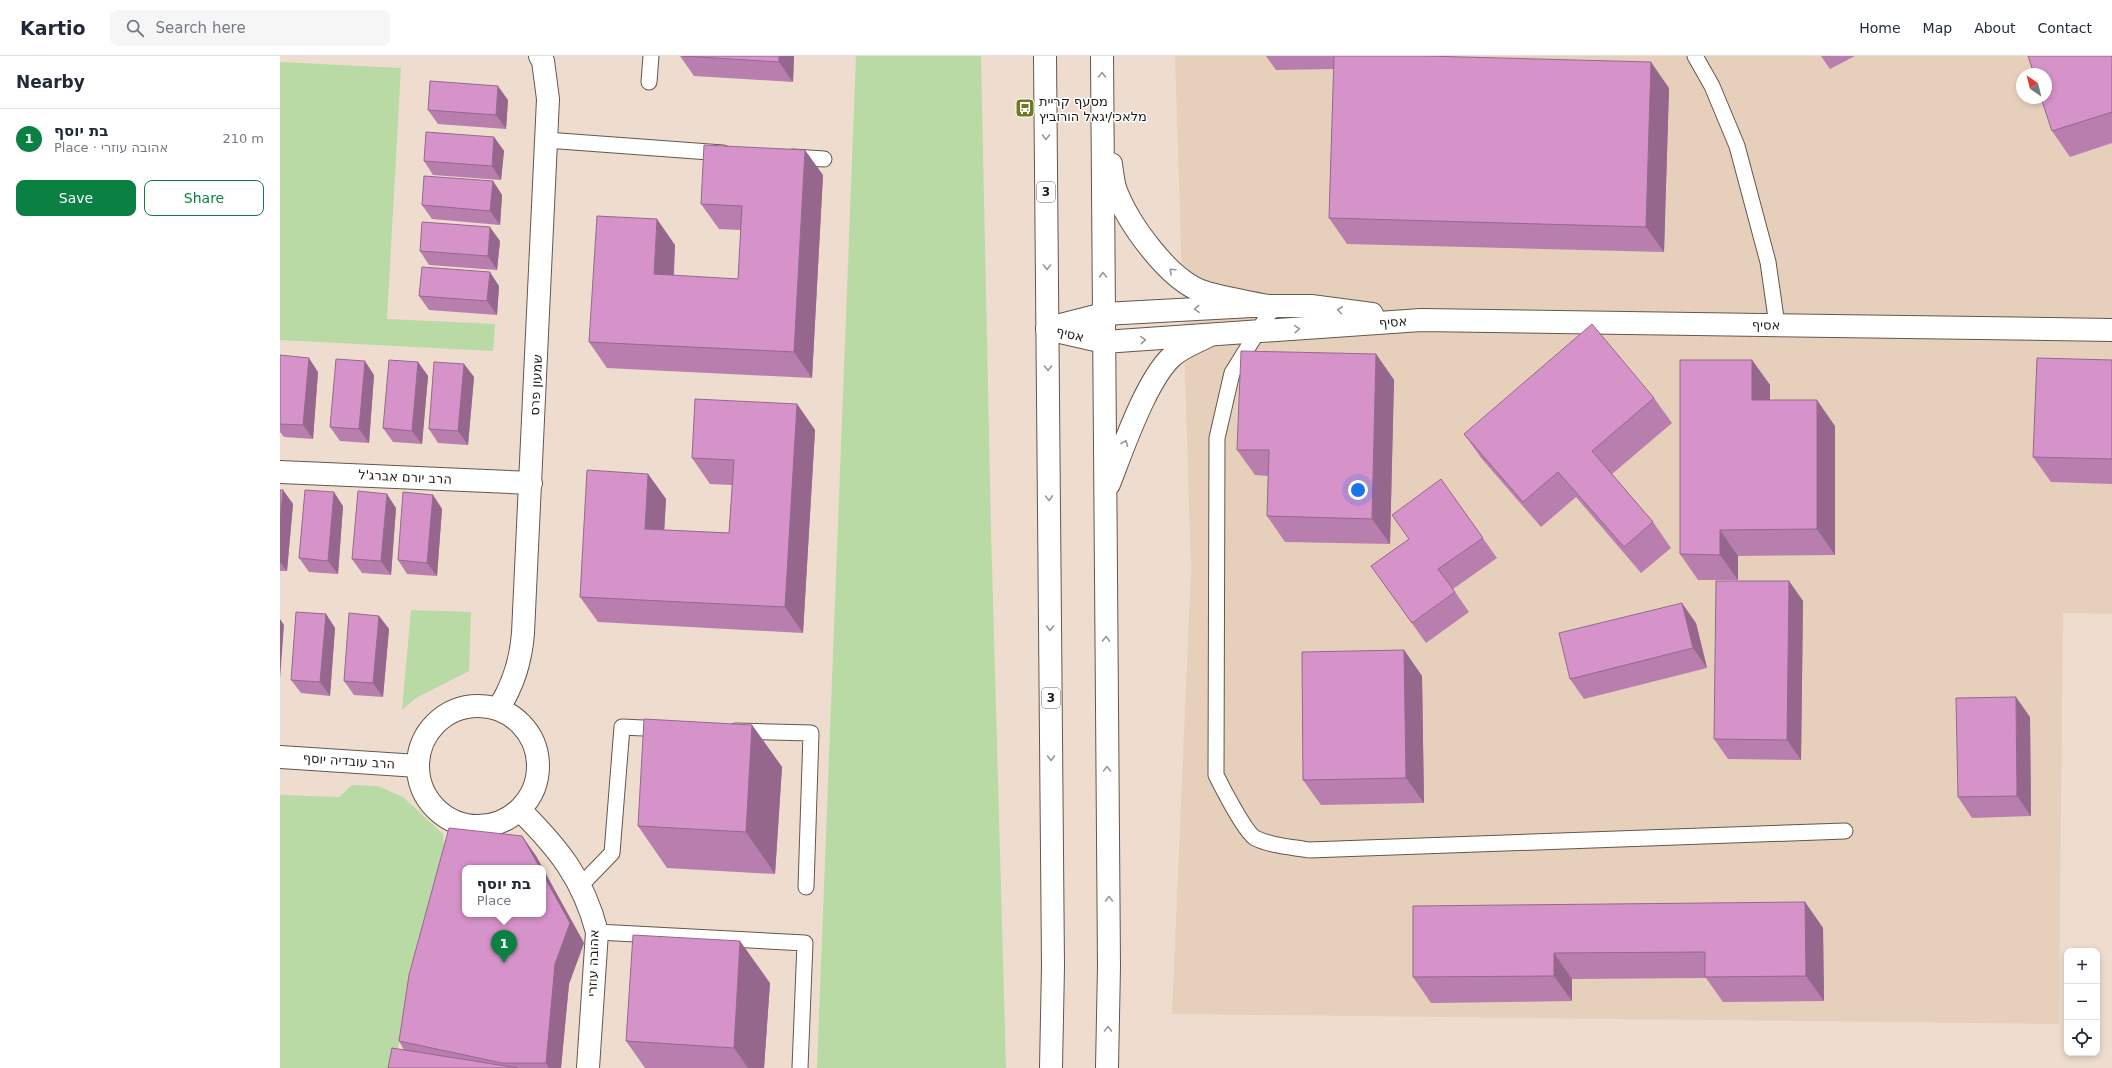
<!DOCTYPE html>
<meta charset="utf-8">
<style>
:root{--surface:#fff;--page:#f6f6f7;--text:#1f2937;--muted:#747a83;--line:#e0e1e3;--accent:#0b8043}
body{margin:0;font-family:"DejaVu Sans","Noto Sans Hebrew",sans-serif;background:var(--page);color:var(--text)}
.controls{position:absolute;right:12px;bottom:12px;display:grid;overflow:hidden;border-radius:8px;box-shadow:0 2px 6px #0003}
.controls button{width:36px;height:36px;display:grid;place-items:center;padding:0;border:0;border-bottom:1px solid var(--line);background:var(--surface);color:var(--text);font:20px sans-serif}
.compass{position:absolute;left:1736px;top:12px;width:36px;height:36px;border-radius:50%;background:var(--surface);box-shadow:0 2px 6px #0003;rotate:325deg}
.you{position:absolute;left:1078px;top:434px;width:14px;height:14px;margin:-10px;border:3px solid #fff;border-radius:50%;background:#1a73e8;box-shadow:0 0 0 6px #1a73e833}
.badge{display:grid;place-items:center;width:26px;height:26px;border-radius:50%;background:var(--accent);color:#fff;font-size:13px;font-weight:700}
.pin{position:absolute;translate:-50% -33px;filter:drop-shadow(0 1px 2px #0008)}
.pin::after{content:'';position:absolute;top:21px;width:14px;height:12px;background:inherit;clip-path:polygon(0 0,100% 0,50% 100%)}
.popup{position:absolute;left:182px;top:809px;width:84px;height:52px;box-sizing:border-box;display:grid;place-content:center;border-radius:8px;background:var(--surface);filter:drop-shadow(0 1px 3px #0005);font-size:13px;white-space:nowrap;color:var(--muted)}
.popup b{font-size:15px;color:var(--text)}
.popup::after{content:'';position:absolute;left:50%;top:100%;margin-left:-8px;border:8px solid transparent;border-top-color:var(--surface)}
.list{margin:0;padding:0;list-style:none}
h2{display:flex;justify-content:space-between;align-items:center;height:52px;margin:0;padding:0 16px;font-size:17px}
h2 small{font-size:13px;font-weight:400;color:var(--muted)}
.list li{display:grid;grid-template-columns:26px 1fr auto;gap:12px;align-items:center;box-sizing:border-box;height:60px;padding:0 16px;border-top:1px solid var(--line)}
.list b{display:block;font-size:15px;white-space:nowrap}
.list p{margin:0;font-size:13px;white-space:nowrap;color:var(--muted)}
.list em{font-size:13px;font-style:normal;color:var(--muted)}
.actions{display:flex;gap:8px;padding:12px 16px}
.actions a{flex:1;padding:9px 0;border:1px solid var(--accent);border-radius:8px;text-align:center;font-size:14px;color:var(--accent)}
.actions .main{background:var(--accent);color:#fff}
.icon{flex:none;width:22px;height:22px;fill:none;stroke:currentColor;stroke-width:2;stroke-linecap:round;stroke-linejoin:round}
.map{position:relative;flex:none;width:1832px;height:1012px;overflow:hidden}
header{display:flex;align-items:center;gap:24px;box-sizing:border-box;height:56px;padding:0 20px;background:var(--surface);border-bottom:1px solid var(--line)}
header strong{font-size:19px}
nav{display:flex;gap:22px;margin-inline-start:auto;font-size:14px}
.search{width:280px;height:36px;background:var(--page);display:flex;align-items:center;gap:10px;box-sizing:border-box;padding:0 14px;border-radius:8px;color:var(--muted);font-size:15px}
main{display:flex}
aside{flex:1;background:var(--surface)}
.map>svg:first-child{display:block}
</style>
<header>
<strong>Kartio</strong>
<div class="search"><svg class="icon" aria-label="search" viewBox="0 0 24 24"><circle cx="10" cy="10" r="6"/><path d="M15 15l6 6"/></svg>Search here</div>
<nav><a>Home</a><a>Map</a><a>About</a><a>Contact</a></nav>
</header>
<main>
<aside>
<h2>Nearby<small></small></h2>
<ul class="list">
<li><span class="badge">1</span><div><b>בת יוסף</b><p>Place · אהובה עוזרי</p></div><em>210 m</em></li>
</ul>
<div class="actions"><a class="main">Save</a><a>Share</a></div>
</aside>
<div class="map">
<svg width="1832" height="1012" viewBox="0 0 1832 1012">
<rect width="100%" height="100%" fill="#eeddce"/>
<!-- built -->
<path fill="#e7d0bb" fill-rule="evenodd" d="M 895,0 L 1832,0 L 1832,558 L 1783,557 L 1779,968 L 892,958 L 911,513 ZM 1742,18 L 1766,18 L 1766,42 L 1742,42 Z"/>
<!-- green -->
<path fill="#b9daa4" d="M 576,0 L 701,0 L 711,473 L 726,1012 L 537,1012 Z
M 0,6 L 121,12 L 107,263 L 215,268 L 213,295 L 0,284 Z
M 131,554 L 191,556 L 189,615 L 136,642 L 122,654 Z
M 72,729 L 98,730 L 123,741 L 163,778 L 165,799 L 162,822 L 145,860 L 114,1012 L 0,1012 L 0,739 L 59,741 Z"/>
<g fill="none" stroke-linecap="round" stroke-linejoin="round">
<!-- service casing -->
<g stroke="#65574a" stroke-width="17">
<path id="service" d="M 1415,0 L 1432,30 L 1457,90 L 1488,206 L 1497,269
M 369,26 L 371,0
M 266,84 L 443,97
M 513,101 L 544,103
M 993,251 L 952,317 L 937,382 L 936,719 C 942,731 965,776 975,782 C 991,790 1012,791 1029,794 L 1565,775
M 456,675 L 531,677 L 526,831
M 301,829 L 332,797 L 342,671 L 384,673
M 317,876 L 525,887 L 520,1012"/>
</g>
<!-- minor casing -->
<g stroke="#65574a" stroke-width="24">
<path id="minor" d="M 769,272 L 824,258 L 972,250 L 1031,250 L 1092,258
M 767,273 L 824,286 L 1141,264 L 1832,274
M 0,416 L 251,427
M138 710a60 60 0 1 1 120 0a60 60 0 1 1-120 0Z
M 218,653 C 233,630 241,604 243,577 L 268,43 L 263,5 L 260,0
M 0,701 L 138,710
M 240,754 C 278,792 303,822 317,876 L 308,1012"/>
</g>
<!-- trunk casing -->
<g stroke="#65574a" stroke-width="24">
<path id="trunk" d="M 765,0 L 773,910 L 771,1012
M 822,0 L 829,910 L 827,1012
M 831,108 C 832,116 833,124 835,132 C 847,166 889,225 924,236 C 946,243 970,246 993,251
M 829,428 C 842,395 868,318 895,298 C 905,290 919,285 930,279"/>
</g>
<!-- service -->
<use href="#service" stroke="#fff" stroke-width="15"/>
<!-- minor -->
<use href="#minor" stroke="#fff" stroke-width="22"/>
<!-- trunk -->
<use href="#trunk" stroke="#fff" stroke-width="22"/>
</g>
<!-- wall -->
<path fill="#b87eae" d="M 400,0 L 514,0 L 513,26 L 414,20 Z
M 986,0 L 1145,0 L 1389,32 L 1384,196 L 1067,188 L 1049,162 L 1054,13 L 996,14 Z
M 1541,0 L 1575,0 L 1550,13 Z
M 1832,0 L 1832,87 L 1790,101 L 1772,75 Z
M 228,44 L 226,73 L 158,68 L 148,54 Z
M 214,81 L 224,95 L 221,124 L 153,119 L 144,105 Z
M 543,119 L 532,322 L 327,312 L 309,286 L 395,189 L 394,220 L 458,223 L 461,174 L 439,173 L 421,148 Z
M 213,125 L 222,139 L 220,169 L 152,163 L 142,149 Z
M 220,185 L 217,214 L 149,209 L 140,195 Z
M 219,230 L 217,259 L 149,254 L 139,240 Z
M 1096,298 L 1114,324 L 1110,488 L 1005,486 L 987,460 L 988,420 L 975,419 L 957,394 Z
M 0,299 L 38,316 L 33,383 L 4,381 L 0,376 Z
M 1472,304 L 1490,329 L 1490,344 L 1555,370 L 1555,499 L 1458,500 L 1458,524 L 1418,524 L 1400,498 Z
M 1832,304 L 1832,428 L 1771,426 L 1753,401 Z
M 138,306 L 148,320 L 142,388 L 113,386 L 103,372 Z
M 184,308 L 194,321 L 188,389 L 158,387 L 149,373 Z
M 94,319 L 89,387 L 60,385 L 50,371 Z
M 1374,342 L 1392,367 L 1332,418 L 1373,466 L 1391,492 L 1361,517 L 1296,441 L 1261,471 L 1202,403 L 1184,378 Z
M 517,348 L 535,374 L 523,577 L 318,566 L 300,541 L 368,418 L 386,443 L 384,474 L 449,477 L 452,429 L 430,428 L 412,402 Z
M 1161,423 L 1217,502 L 1173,533 L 1189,556 L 1146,587 L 1091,510 L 1129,483 Z
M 0,434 L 3,434 L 13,448 L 7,515 L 0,515 Z
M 153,439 L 162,453 L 157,520 L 127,518 L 118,504 Z
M 63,450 L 58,518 L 29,516 L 19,502 Z
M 116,452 L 111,519 L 82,517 L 72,503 Z
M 1509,525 L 1523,545 L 1521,704 L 1448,703 L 1434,683 Z
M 46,558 L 55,572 L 50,640 L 21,637 L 11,624 Z
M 99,560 L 109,573 L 103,641 L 74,639 L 64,625 Z
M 1416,567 L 1427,612 L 1304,643 L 1290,623 Z
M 1124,594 L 1142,620 L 1144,747 L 1041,749 L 1023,724 Z
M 1750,661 L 1751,760 L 1692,762 L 1678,741 Z
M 472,669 L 502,711 L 495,818 L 387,812 L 358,770 Z
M 242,780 L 256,800 L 304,887 L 289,928 L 281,1012 L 108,1012 L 124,994 L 119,985 Z
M 1525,846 L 1543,872 L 1544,945 L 1443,946 L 1426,922 L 1292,923 L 1292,945 L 1151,947 L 1133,921 Z
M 490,927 L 484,1012 L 365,1012 L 346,985 Z"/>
<!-- shaded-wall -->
<path fill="#96678d" d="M 499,0 L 514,0 L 513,26 L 499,6 Z
M 1371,6 L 1389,32 L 1384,196 L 1366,171 Z
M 218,30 L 228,44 L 226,73 L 216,59 Z
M 214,81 L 224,95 L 221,124 L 212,110 Z
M 525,94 L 543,119 L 532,322 L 514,296 Z
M 213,125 L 222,139 L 220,169 L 210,155 Z
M 377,163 L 395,189 L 392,244 L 374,218 Z
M 210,171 L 220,185 L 217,214 L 208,200 Z
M 210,216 L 219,230 L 217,259 L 207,245 Z
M 1096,298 L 1114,324 L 1110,488 L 1092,463 Z
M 29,302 L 38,316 L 33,383 L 23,369 Z
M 1472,304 L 1490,329 L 1490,370 L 1472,344 Z
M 85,305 L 94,319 L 89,387 L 79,373 Z
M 138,306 L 148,320 L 142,388 L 132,375 Z
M 184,308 L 194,321 L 188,389 L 178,375 Z
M 1537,344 L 1555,370 L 1555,499 L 1537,473 Z
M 517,348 L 535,374 L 523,577 L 505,551 Z
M 368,418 L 386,443 L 383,498 L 365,473 Z
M 3,434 L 13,448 L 7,515 L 0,506 L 0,467 Z
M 54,436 L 63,450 L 58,518 L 48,505 Z
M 107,438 L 116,452 L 111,519 L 101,505 Z
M 153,439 L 162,453 L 157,520 L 147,507 Z
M 1440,474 L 1458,500 L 1458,524 L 1440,499 Z
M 1509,525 L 1523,545 L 1521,704 L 1507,684 Z
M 1402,547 L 1416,567 L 1427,612 L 1413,592 Z
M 46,558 L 55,572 L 50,640 L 40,626 Z
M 99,560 L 109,573 L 103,641 L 93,627 Z
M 0,563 L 4,569 L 0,623 Z
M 1124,594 L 1142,620 L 1144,747 L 1126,722 Z
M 1736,641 L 1750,661 L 1751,760 L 1737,740 Z
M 472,669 L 502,711 L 495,818 L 466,776 Z
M 242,780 L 256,800 L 263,812 L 260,812 Z
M 263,813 L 304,887 L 289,928 L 281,1012 L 269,1012 L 266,1007 Z
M 1525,846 L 1543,872 L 1544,945 L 1526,920 Z
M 460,885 L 490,927 L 484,1012 L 468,1012 L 454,992 Z
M 1274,897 L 1292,923 L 1292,945 L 1274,920 Z"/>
<!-- building -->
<path fill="#d693ca" stroke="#96678d" d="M 403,0 L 499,0 L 499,6 Z
M 1054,0 L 1145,0 L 1371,6 L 1366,171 L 1049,162 Z
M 1748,0 L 1832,0 L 1832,56 L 1772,75 L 1761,42 L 1766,42 L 1766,18 L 1754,18 Z
M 150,25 L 218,30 L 216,59 L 148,54 Z
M 146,76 L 214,81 L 212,110 L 144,105 Z
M 424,89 L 525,94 L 514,296 L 309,286 L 317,160 L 377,163 L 374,218 L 458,223 L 462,150 L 421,148 Z
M 144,120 L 213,125 L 210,155 L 142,149 Z
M 142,166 L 210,171 L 208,200 L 140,195 Z
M 142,211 L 210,216 L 207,245 L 139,240 Z
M 1312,268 L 1374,342 L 1312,395 L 1373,466 L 1344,491 L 1278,416 L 1243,446 L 1184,378 Z
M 961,295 L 1096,298 L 1092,463 L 987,460 L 989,394 L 957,394 Z
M 0,299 L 29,302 L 23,369 L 0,368 Z
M 1757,302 L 1832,304 L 1832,403 L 1753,401 Z
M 56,303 L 85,305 L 79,373 L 50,371 Z
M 109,304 L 138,306 L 132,375 L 103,372 Z
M 1400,304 L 1472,304 L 1472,344 L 1537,344 L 1537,473 L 1440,474 L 1440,499 L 1400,498 Z
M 154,306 L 184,308 L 178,375 L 149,373 Z
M 415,343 L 517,348 L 505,551 L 300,541 L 307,414 L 368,418 L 365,473 L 449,477 L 454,404 L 412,402 Z
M 1161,423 L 1203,482 L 1158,513 L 1175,536 L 1132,567 L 1091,510 L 1129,483 L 1112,459 Z
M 0,434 L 3,434 L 0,467 Z
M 25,434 L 54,436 L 48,505 L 19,502 Z
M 78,435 L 107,438 L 101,505 L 72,503 Z
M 123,436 L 153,439 L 147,507 L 118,504 Z
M 1436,525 L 1509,525 L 1507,684 L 1434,683 Z
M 1402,547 L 1413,592 L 1290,623 L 1279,577 Z
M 16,556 L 46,558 L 40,626 L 11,624 Z
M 69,557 L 99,560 L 93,627 L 64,625 Z
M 1124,594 L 1126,722 L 1023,724 L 1022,596 Z
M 1736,641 L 1737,740 L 1678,741 L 1676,642 Z
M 364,663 L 472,669 L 466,776 L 358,770 Z
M 169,772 L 242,780 L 260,812 L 185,812 L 185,858 L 263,858 L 263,818 L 290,867 L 275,908 L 266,1007 L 222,1007 L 119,985 L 129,919 Z
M 1525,846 L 1526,920 L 1425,921 L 1425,896 L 1274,897 L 1274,920 L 1133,921 L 1133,850 Z
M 353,879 L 460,885 L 454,992 L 346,985 Z
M 112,992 L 238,1012 L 108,1012 Z"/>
<!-- one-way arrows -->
<defs><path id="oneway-chevron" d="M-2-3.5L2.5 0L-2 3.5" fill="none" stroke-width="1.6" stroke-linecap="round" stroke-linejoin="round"/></defs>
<g stroke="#9a9895">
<use href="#oneway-chevron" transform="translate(822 19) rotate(-90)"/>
<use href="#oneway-chevron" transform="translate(766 81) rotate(90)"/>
<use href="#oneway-chevron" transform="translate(767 211) rotate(90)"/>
<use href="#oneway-chevron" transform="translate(892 215) rotate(-137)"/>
<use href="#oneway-chevron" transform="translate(823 219) rotate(-90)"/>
<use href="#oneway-chevron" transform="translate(917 253) rotate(177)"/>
<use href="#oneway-chevron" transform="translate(1060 254) rotate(-173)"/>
<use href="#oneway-chevron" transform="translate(1017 273) rotate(-5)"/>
<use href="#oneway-chevron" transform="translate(863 284) rotate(-4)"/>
<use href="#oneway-chevron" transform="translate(768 312) rotate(89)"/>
<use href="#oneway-chevron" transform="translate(845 387) rotate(-68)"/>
<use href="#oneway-chevron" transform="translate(769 442) rotate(89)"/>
<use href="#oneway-chevron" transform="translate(770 572) rotate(89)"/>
<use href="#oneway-chevron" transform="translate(826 583) rotate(-90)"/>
<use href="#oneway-chevron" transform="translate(771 702) rotate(89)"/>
<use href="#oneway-chevron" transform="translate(827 713) rotate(-90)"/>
<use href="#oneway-chevron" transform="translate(829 843) rotate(-90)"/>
<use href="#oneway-chevron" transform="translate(828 973) rotate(-89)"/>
</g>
<!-- icons -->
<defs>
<g id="bus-square" transform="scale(1)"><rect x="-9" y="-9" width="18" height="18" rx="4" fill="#707822" stroke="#fff"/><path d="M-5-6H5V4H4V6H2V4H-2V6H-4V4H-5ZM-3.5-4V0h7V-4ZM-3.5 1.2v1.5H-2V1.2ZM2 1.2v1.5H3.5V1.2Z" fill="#fff"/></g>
</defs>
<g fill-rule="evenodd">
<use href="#bus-square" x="745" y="52"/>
</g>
<g text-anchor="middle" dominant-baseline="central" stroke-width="3" stroke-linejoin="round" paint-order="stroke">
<!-- shield labels -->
<g fill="#fff" stroke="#625e5a" stroke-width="1">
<rect x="757" y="126" width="18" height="20" rx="3"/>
<rect x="762" y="632" width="18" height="20" rx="3"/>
</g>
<g font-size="12" font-weight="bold" fill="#1f1914">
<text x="766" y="136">3</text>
<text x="771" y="642">3</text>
</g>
<!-- poi labels -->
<g font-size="13" fill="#1f1914" stroke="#fff" text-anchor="start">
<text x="759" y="45">מסעף קריית<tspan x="759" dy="15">מלאכי/יגאל הורוביץ</tspan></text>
</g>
<!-- street labels -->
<g font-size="13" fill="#1f1914" stroke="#fff">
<text transform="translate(1113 266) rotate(-4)">אסיף</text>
<text transform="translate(1486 269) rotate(1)">אסיף</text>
<text transform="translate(790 278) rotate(14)">אסיף</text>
<text transform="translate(256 329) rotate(-87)">שמעון פרס</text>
<text transform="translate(125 421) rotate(3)">הרב יורם אברג'ל</text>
<text transform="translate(69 705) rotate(4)">הרב עובדיה יוסף</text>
<text transform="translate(313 907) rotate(-88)">אהובה עוזרי</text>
</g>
</g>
</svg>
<div class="controls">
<button>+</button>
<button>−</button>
<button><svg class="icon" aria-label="locate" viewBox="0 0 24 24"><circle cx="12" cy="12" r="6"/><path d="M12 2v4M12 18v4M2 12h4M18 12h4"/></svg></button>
</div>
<svg class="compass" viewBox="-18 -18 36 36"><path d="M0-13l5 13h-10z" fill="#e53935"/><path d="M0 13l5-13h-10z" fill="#747a83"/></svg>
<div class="you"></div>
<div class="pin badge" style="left:224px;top:907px">1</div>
<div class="popup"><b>בת יוסף</b>Place</div>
</div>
</main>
